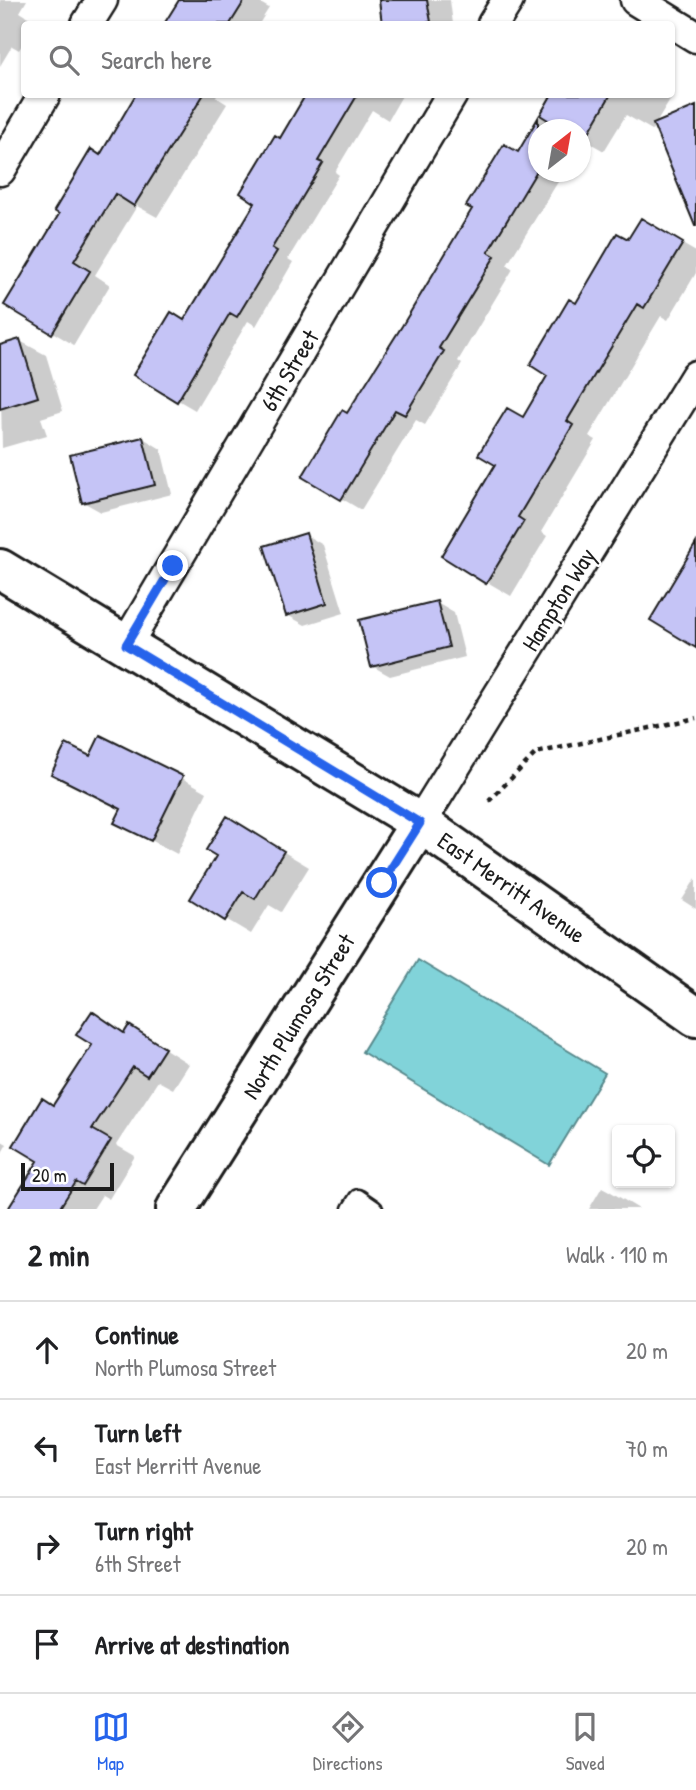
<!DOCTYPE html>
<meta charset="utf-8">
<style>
:root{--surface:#fff;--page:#f2f2f2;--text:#202124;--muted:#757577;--line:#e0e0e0;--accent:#2563eb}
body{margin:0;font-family:"Patrick Hand",sans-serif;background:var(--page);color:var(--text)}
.controls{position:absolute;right:21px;bottom:21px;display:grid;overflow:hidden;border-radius:7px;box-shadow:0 2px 5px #0004}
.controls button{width:63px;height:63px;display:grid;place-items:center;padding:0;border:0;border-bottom:2px solid var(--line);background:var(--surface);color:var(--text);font:35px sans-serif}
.compass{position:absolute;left:528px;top:119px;width:63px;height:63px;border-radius:50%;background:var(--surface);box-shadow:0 2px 5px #0004;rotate:31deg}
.scale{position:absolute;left:21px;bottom:18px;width:93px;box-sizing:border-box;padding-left:7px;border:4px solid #1c1c1c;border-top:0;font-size:19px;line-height:24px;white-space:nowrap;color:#1c1c1c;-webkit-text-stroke:5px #fff;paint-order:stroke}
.stop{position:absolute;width:21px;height:21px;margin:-16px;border:5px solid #2563eb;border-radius:50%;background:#fff}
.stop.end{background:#2563eb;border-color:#fff;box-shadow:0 2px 7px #0008}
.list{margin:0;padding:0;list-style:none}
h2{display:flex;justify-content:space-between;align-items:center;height:91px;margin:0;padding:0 28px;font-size:30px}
h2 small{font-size:23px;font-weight:400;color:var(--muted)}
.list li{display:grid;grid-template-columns:46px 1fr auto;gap:21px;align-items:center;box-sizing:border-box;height:98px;padding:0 28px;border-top:2px solid var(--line)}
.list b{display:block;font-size:26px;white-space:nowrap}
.list p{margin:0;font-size:23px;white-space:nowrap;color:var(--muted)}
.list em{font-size:23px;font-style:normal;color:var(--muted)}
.icon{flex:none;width:38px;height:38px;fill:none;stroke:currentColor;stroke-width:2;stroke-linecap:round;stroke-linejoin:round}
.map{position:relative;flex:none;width:696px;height:1209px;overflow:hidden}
.search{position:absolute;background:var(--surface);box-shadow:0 2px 5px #0004;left:21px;right:21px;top:21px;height:77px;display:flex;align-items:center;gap:18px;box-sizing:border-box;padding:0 24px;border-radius:7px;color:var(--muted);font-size:26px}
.sheet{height:483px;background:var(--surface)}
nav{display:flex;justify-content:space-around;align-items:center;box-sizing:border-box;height:98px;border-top:2px solid var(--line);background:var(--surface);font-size:19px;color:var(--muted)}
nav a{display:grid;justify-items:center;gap:4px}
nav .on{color:var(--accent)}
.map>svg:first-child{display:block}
</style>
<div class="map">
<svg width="696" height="1209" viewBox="0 0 696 1209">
<rect width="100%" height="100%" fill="#fff"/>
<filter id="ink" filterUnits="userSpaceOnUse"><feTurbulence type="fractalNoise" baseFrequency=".0143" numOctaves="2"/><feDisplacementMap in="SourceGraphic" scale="14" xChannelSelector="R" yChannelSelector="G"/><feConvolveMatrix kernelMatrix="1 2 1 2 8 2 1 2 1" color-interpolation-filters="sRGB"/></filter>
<g filter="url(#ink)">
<!-- water -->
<path fill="#81d3d9" stroke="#598a8d" stroke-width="2" d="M 418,960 L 605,1073 L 549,1165 L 362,1052 Z"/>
<!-- shadow -->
<path fill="#0003" d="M 0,0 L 27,0 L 20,12 L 36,22 L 24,24 L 24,42 L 19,50 L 12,46 L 0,66 Z
M 181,0 L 255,0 L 269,8 L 259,24 L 166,24 Z
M 380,0 L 450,0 L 453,24 L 384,24 Z
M 138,94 L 217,94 L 216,97 L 227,104 L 157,217 L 137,206 L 95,275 L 110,285 L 74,345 L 7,305 Z
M 308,94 L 403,94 L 388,120 L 372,110 L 335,172 L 339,175 L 288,259 L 293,262 L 256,326 L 248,321 L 195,410 L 135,375 L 185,323 L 258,202 Z
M 554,94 L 667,94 L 672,97 L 652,130 L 626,115 L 604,151 L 583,139 L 580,144 L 580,130 L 538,130 L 538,172 L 564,172 L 507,265 L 513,269 L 458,361 L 462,364 L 425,425 L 416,420 L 361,510 L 304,476 L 348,415 Z
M 641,220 L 696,252 L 696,273 L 668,320 L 661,316 L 589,436 L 596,440 L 541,532 L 547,536 L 511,596 L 443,556 L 550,375 L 576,305 L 629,241 Z
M 20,341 L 46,355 L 63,411 L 41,418 L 47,435 L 2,448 L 0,347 Z
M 143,438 L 161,449 L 172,494 L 101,512 L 83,502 Z
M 306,535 L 323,545 L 344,613 L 305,625 L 287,615 Z
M 437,603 L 454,613 L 465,657 L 390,676 L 372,666 Z
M 91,758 L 182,778 L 207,792 L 177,854 L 117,822 L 123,810 L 53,774 Z
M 252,833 L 309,867 L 281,912 L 269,905 L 251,934 L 192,899 Z
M 696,878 L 696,909 L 682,900 Z
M 93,1014 L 125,1033 L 154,1042 L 189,1064 L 173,1089 L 158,1081 L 116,1145 L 135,1156 L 109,1199 L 102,1195 L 93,1209 L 10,1209 L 40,1160 L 53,1107 L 94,1045 Z
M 0,1140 L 7,1144 L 0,1156 Z
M 602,1187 L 611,1192 L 639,1209 L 589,1209 Z"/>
<!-- building -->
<path fill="#c5c4f6" stroke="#1c1c1c" stroke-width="2" d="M 179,0 L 245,0 L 230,24 L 164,24 Z
M 379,0 L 427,0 L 431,22 L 382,24 Z
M 136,94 L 204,94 L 134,206 L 115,194 L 74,261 L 90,271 L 52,334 L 4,305 L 59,214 L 54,211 L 91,149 L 100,155 Z
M 306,94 L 358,94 L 318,161 L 323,163 L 272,248 L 277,251 L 237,317 L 230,313 L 177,402 L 133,375 L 171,312 L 184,320 L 255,203 L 240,193 L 275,135 L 280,138 Z
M 552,94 L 611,94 L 584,141 L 580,139 L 580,130 L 564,130 L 540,115 Z
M 696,106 L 696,226 L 695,226 L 653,124 Z
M 538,118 L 538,169 L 488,252 L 495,256 L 439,348 L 444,351 L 405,415 L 395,410 L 341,500 L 302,477 L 342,410 L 347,413 L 402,326 L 472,209 L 466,206 L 504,144 L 518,152 Z
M 641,218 L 683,243 L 644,308 L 637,304 L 567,421 L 573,425 L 518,517 L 524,521 L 486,584 L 441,556 L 495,465 L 478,455 L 507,408 L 523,417 L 547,376 L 530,365 L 569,299 L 576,303 L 617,233 L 628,239 Z
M 20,339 L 38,397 L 0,409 L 0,345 Z
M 143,437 L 155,485 L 82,503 L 70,455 Z
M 306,533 L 327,603 L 286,616 L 264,546 Z
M 696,543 L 696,648 L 650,620 Z
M 437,601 L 449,647 L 371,667 L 359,620 Z
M 100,735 L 183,776 L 151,841 L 114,823 L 121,809 L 51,774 L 66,744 L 90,756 Z
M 227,816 L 284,851 L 255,899 L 243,892 L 225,921 L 190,899 L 216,856 L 206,850 Z
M 92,1011 L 124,1033 L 129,1025 L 165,1048 L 147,1076 L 133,1067 L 92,1129 L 111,1140 L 83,1186 L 76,1182 L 59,1209 L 8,1209 L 38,1161 L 13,1146 L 42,1098 L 53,1105 L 92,1045 L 76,1035 Z"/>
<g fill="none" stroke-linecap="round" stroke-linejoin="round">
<!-- lane casing -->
<g stroke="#1c1c1c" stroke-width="21">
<path id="lane" d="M 351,1209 L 358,1198 L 374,1209"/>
</g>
<!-- street casing -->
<g stroke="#1c1c1c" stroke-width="35">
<path id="street" d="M 636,0 L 696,37
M 87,24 L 102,0
M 493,24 L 508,0
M 0,170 L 45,94
M 126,645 L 452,94
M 420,823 L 696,376"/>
</g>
<!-- secondary casing -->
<g stroke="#1c1c1c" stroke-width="44">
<path id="secondary" d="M 0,569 L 420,823 L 696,1017
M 176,1209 L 420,823"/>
</g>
<!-- path -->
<path stroke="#1c1c1c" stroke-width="4.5" stroke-dasharray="5 5" stroke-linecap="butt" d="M 489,801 L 536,753 L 696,718"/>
<!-- lane -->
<use href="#lane" stroke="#fff" stroke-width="16"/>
<!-- street -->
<use href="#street" stroke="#fff" stroke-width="30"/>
<!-- secondary -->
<use href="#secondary" stroke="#fff" stroke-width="38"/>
</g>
</g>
<g fill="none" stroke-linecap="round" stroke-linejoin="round" filter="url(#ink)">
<!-- route -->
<path stroke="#2563eb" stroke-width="9" d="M 173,566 L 126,645 L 420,823 L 382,883"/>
</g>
<g text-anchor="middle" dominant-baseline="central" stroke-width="5" stroke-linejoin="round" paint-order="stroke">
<!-- street labels -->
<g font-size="24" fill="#1c1c1c" stroke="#fff">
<text transform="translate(289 370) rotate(-59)">6th Street</text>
<text transform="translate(558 599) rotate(-58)">Hampton Way</text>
<text transform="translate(512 887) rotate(35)">East Merritt Avenue</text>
<text transform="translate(298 1016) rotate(-58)">North Plumosa Street</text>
</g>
</g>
</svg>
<div class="controls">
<button><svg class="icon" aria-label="locate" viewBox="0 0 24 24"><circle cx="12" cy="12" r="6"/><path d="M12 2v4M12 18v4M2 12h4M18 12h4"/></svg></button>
</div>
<svg class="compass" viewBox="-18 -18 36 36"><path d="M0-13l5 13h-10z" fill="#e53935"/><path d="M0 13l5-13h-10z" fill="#757577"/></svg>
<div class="scale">20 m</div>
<div class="stop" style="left:382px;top:883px"></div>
<div class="stop end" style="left:173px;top:566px"></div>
<div class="search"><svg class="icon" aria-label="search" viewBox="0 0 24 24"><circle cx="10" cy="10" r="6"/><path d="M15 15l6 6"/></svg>Search here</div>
</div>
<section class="sheet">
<h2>2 min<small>Walk · 110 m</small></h2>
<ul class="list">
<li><svg class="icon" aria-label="ahead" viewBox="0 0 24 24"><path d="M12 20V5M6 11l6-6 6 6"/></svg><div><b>Continue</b><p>North Plumosa Street</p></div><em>20 m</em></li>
<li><svg class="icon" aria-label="left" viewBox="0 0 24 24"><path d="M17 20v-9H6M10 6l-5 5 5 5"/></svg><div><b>Turn left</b><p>East Merritt Avenue</p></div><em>70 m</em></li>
<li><svg class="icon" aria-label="right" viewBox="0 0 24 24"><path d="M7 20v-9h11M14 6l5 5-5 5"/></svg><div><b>Turn right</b><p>6th Street</p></div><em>20 m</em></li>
<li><svg class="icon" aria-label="arrive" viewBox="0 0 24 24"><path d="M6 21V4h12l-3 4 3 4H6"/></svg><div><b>Arrive at destination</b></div></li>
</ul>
</section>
<nav>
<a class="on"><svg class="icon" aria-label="map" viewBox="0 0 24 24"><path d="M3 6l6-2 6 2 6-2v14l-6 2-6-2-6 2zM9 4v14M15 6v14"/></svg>Map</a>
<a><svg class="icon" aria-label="directions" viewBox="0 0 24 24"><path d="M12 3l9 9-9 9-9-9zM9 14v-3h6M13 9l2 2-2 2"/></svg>Directions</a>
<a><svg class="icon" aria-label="saved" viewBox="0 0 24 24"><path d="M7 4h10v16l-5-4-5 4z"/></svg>Saved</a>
</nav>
